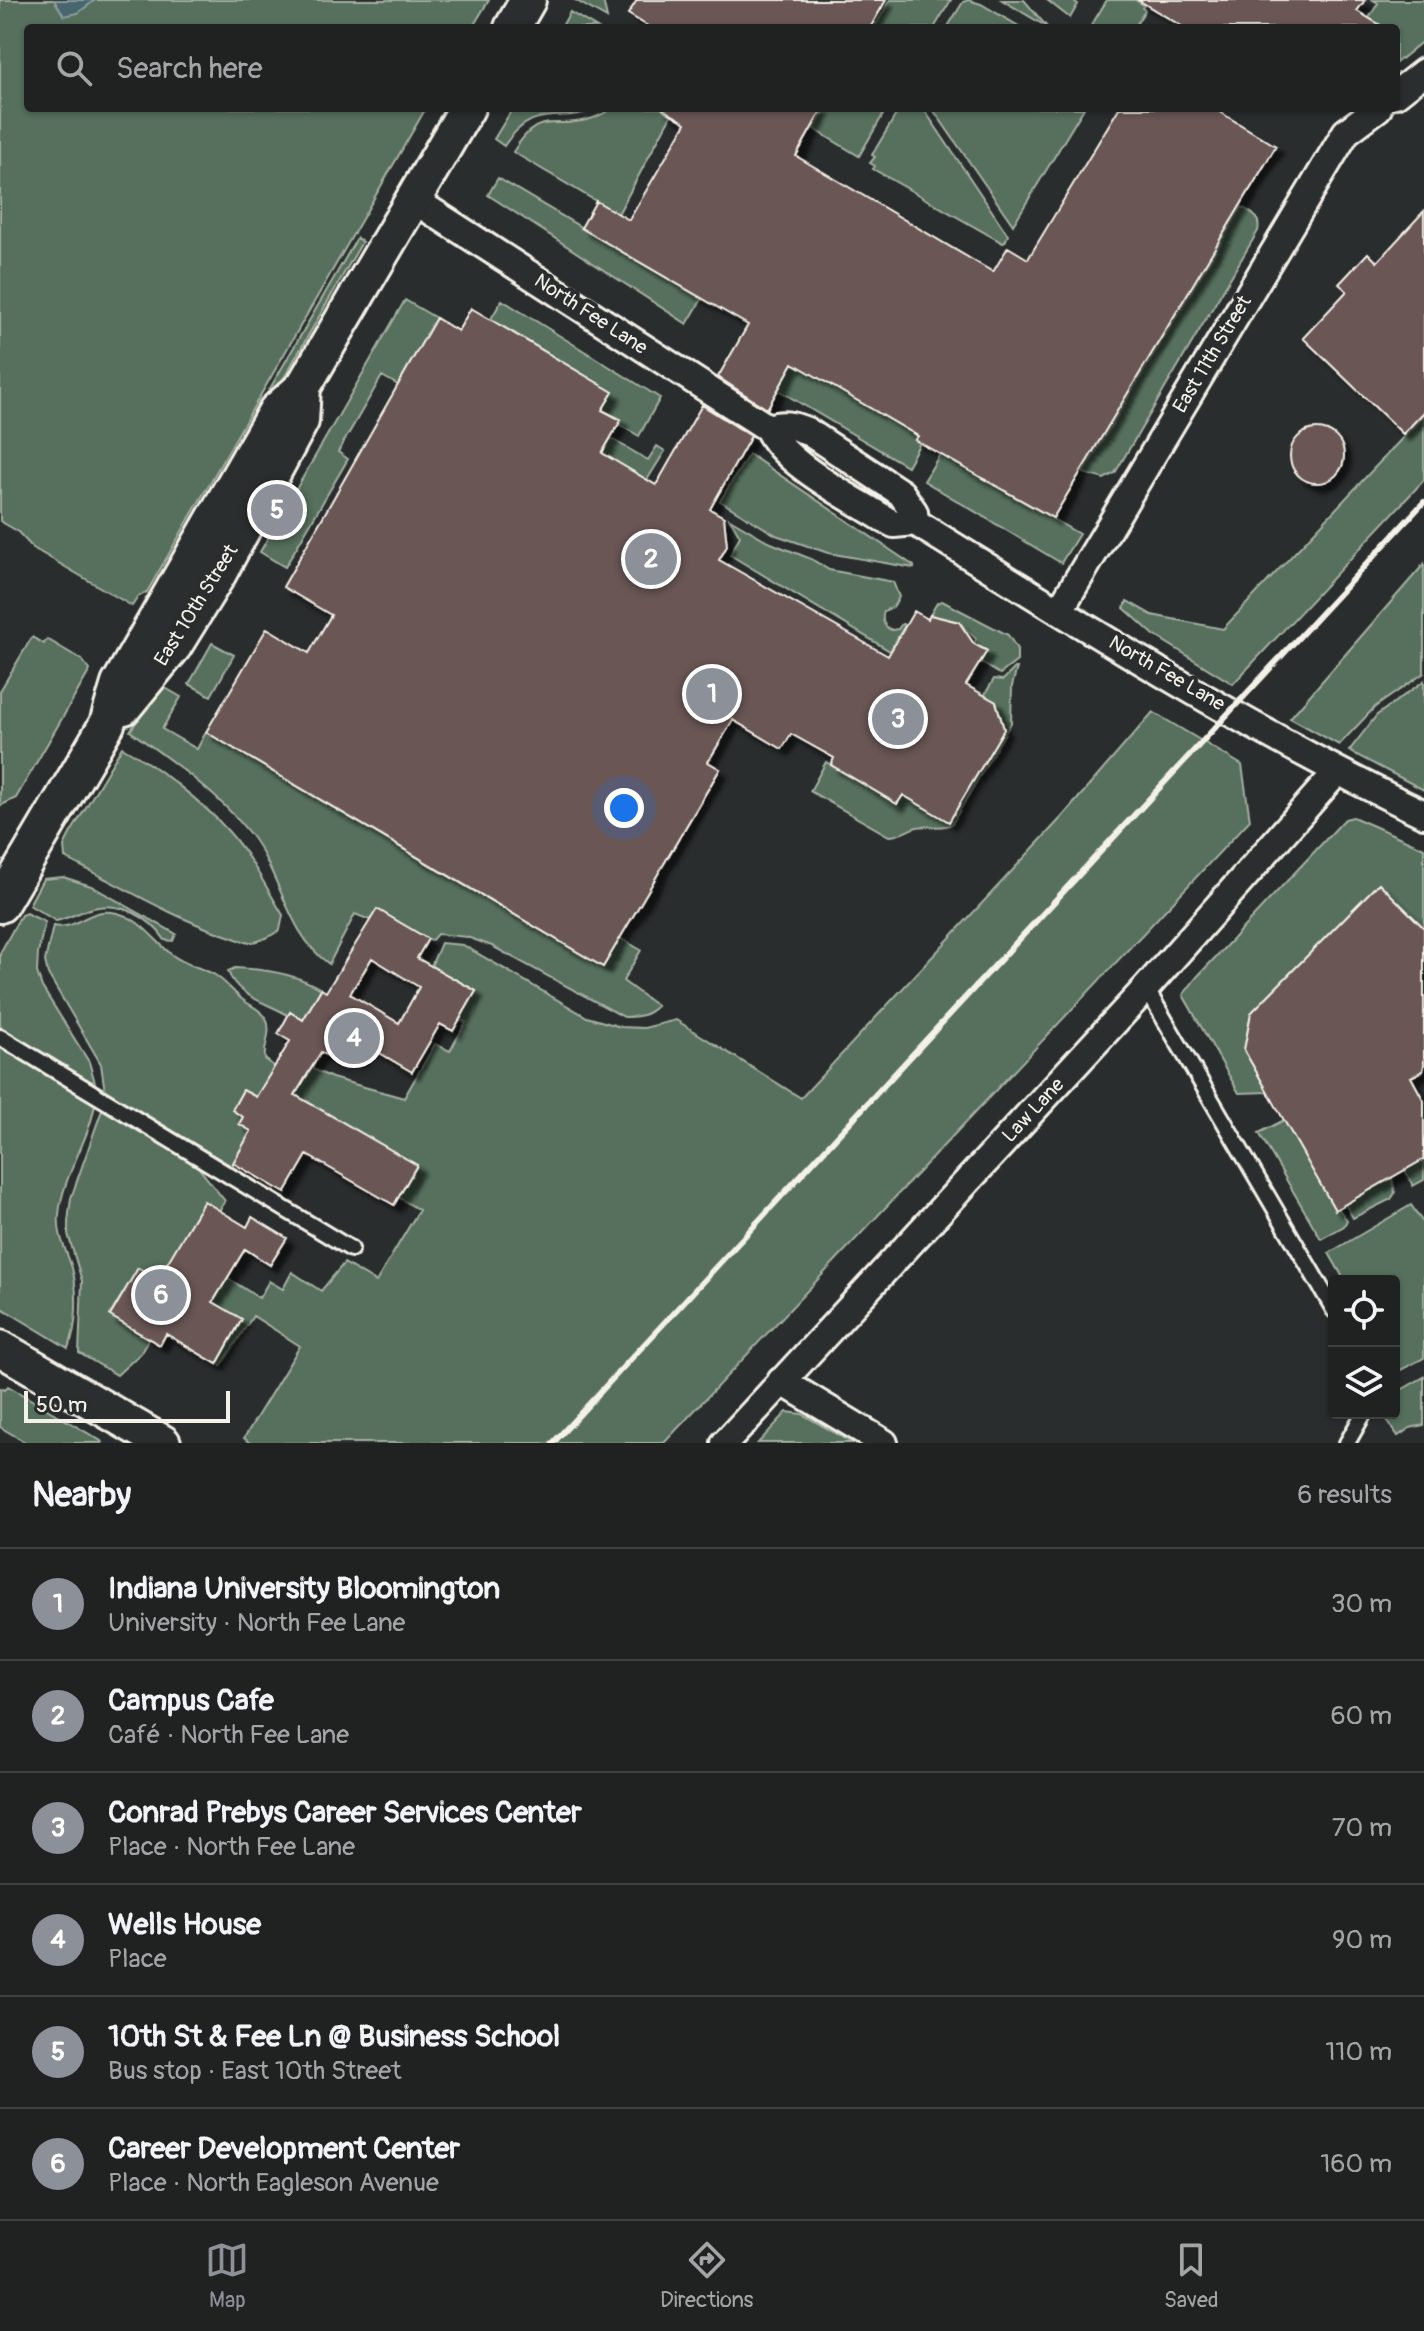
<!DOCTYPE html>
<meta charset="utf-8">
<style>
:root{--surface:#202222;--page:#282a2a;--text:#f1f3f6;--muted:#a2a4a5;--line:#3d3f40;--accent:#8c9099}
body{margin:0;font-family:Pangolin,sans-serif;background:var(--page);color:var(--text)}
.controls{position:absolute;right:24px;bottom:24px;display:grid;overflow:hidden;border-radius:8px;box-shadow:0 2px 6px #0004}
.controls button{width:72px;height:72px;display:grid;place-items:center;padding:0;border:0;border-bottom:2px solid var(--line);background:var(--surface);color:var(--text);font:40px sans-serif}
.scale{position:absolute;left:24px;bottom:20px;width:206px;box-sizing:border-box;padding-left:8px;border:4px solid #f4f1e8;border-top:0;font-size:22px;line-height:28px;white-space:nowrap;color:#f4f1e8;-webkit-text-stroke:6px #2a2d2e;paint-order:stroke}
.you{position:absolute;left:624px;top:808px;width:28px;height:28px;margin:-20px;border:6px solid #fff;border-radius:50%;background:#1a73e8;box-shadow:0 0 0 12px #1a73e833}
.badge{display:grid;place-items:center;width:52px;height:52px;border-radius:50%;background:var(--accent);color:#fff;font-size:26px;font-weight:700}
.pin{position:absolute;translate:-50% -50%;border:4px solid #fff;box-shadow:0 2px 8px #0006}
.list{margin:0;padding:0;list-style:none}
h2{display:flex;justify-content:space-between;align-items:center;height:104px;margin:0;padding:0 32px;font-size:34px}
h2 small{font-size:26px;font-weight:400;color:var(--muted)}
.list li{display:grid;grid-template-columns:52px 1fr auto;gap:24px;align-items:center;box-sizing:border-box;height:112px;padding:0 32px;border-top:2px solid var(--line)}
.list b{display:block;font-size:30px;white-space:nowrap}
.list p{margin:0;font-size:26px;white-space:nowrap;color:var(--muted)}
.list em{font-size:26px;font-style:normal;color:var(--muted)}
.icon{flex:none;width:44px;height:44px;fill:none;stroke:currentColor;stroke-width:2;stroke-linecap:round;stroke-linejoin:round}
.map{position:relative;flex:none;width:1424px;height:1443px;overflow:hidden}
.search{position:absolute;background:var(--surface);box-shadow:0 2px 6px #0004;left:24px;right:24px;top:24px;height:88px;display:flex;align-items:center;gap:20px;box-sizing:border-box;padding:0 28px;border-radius:8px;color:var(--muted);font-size:30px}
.sheet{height:776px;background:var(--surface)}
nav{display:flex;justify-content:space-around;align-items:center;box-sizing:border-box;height:112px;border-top:2px solid var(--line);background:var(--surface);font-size:22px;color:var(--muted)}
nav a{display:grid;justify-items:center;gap:4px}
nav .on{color:var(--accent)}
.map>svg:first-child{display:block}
</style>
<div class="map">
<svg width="1424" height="1443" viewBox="0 0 1424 1443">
<defs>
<filter id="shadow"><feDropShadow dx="7" dy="7" stdDeviation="2" flood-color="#0009"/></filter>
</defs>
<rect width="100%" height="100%" fill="#2a2d2e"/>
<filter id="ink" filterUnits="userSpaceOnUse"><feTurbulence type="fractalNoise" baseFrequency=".0125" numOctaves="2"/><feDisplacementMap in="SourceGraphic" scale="16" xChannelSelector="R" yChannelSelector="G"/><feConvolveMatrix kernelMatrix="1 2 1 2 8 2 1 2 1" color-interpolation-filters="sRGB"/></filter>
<g filter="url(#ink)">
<!-- green -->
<path fill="#56705d" stroke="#a5b0a2" stroke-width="2" d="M 0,0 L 489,0 L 472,28 L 28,28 L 28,108 L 426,108 L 147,592 L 138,597 L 132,606 L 33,548 L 17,531 L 0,521 Z
M 575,0 L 603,0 L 607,18 Z
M 890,0 L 951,0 L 934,28 L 874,28 Z
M 968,0 L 981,4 L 1022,28 L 947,28 L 963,2 Z
M 1002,0 L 1024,0 L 1047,27 Z
M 1047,0 L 1072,0 L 1078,4 L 1070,18 Z
M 1107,0 L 1135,0 L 1144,5 L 1142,8 L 1145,10 L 1134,28 L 1094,28 L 1091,26 Z
M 1373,0 L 1424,0 L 1424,40 L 1396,63 L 1396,28 L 1386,28 L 1369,18 L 1378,3 Z
M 570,12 L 597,28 L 561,28 Z
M 513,108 L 598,108 C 558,126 535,100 504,146 L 494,139 Z
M 614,108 L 675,108 L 618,214 L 513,152 C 540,108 551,131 590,119 C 598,117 606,112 614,108 Z
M 826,108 L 887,108 L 859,156 L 814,129 Z
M 900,108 L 923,108 L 1008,235 L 1005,242 L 1003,243 L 873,169 L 875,166 L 870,163 L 875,157 L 872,155 Z
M 932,108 L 1084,108 L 1013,225 Z
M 498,178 L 702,299 L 687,324 L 488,195 Z
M 1242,207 C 1252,213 1261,217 1258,231 L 1115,473 L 1104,479 L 1083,473 Z
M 357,238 L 362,242 L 200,524 L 194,520 Z
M 405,300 L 436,318 L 398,385 L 382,376 L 338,452 L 348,459 L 285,567 L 260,552 Z
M 502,300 L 660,398 L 639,436 L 618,424 L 621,419 L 602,410 L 612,392 L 491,319 Z
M 794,361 L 907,430 L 921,431 L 915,440 L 920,443 L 907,466 L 778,390 Z
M 1424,415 L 1424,480 L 1233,684 L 1154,635 L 1124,608 L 1127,601 L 1152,615 L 1223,629 Z
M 610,438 L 648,460 L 657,446 L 665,451 L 647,480 L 591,471 Z
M 749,454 L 914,566 L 914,568 L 828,553 L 776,535 L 720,501 Z
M 940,454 L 1079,534 L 1061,563 L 924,481 Z
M 730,519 L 771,543 L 811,559 L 829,570 L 893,582 L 899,597 L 893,607 L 884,611 C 881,620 884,627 892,630 L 898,629 L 902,624 L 905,625 L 890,651 L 730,555 L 740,536 Z
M 1424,564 L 1424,673 L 1375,707 L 1339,745 L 1290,718 Z
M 942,601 L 1008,635 L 1017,649 L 1017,661 L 1000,674 L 980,662 L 986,650 L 974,644 L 976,639 L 959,622 L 930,615 L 937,603 Z
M 32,637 L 44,644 L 47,639 L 82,660 L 90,670 L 16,798 L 0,806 L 0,691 Z
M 212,643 L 234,655 L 211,696 L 189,684 Z
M 1015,668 L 1017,668 L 1012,686 L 1011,723 L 952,824 C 939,830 929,824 917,827 C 906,830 901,836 889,836 L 810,791 L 826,762 L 897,804 L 903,795 L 1000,715 L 996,703 L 984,696 L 994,679 L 1003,680 Z
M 1424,681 L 1424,790 L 1349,751 L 1377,715 Z
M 162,686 L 181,697 L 162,729 L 197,749 L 206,732 L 602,967 L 620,938 L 641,950 L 623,981 L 657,1006 C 647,1016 638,1017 624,1017 L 492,946 L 467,937 L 437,934 L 432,940 L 428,939 L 377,909 L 370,920 L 355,914 L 329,964 C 287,934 281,874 250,834 C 218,793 172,761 130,731 Z
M 1153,712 L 1242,765 L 1250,820 L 664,1443 L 250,1443 L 244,1438 L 300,1346 L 253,1316 L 221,1366 L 149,1274 L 138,1268 L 110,1315 L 149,1338 L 141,1353 L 117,1375 L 79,1353 L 82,1281 L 68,1234 L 68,1222 L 71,1198 L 103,1107 L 198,1167 L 225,1201 L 219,1211 L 178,1246 L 259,1298 L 269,1281 L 283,1289 L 292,1272 L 321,1291 L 344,1263 L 376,1282 L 419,1210 L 398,1197 L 417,1165 L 279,1085 L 256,1097 L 243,1090 L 232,1110 L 243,1117 L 240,1124 L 251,1131 L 231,1168 L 105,1092 L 101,1064 L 48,974 L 45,961 L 53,926 C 79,931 87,906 117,913 C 141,919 153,939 171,954 C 184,965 201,967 215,975 C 226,982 233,992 243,1000 C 251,1006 262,1010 266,1018 C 273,1033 263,1044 265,1059 L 275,1067 L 311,1068 L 332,1078 L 404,1098 L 435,1044 L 450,1051 L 466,1022 L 460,1020 L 476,991 L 431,966 L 441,943 L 463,945 L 587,1017 L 621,1027 L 644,1028 L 676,1020 L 801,1098 L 1062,817 Z
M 122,747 C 156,766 203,802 229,832 C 251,857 266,887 283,915 L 280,930 C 271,936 262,941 252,942 C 244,943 235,938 228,936 C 171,917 120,885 65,858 L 64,846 L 70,834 Z
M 1353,817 L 1424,848 L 1424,928 L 1378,884 L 1251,1013 L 1244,1050 L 1268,1092 L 1239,1093 L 1183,995 L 1197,977 L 1345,819 Z
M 63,877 L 91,886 L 176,934 L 173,941 L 165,940 C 150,917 120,901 93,908 C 80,912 69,918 56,921 L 29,905 L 43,879 Z
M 26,913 L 45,922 L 38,953 L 37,972 L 42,987 L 89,1062 L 96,1086 L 0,1026 L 0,953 L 21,915 Z
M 235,968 C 263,969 297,974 321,989 L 303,1020 L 291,1013 L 289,1016 C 270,1003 237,998 228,971 Z
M 0,1048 L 95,1104 C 89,1142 62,1176 59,1215 C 57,1236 66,1249 72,1268 C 78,1290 78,1328 68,1348 L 0,1307 Z
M 1284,1120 L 1335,1210 L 1338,1208 L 1347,1220 L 1344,1226 L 1321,1239 L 1259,1133 Z
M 1424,1159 L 1424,1180 L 1413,1186 L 1405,1170 Z
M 1392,1178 L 1395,1193 L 1391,1199 L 1353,1218 L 1345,1204 Z
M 1411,1205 L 1424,1224 L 1424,1358 L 1397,1372 L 1394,1367 L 1394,1281 L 1345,1281 L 1329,1253 Z
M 1424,1377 L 1424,1425 L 1410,1428 L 1398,1436 L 1387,1420 L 1391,1413 L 1394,1413 L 1394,1394 Z
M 8,1386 L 101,1441 L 102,1443 L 27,1443 L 0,1427 L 0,1388 L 5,1390 Z
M 787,1412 L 802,1414 L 852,1443 L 758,1443 Z"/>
<!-- water -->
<path fill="#4a666f" stroke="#8e9e9f" stroke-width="2" d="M 54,0 L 95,0 L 78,13 L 64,16 Z"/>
<!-- building -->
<path fill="#695754" stroke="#f4f1e8" stroke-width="2" fill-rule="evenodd" filter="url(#shadow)" d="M 637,0 L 886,0 L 870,28 L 651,28 L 628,14 Z
M 1138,0 L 1365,0 L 1357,11 L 1385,28 L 1185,28 Z
M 661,108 L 823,108 L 796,156 L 993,272 L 1008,247 L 1028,259 L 1119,108 L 1213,108 L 1276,146 L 1053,518 L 915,440 L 918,436 L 793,363 L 767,409 L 718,377 L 748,325 L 581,228 L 596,201 L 629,220 L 686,123 Z
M 1424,211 L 1424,412 L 1403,434 L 1303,338 L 1347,291 L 1339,284 L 1368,253 L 1377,262 Z
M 471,308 L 613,392 L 602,410 L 621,420 L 602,453 L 656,485 L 702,405 L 751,436 L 710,509 L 724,517 L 727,546 L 719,560 L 888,656 L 914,611 L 928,619 L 930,615 L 959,622 L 974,644 L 987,651 L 966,685 L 996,702 L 1004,729 L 949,822 L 903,795 L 897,804 L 831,765 L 834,758 L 791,734 L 782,749 L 733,720 L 708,762 L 720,769 L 603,967 L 206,732 L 267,628 L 309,653 L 331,615 L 283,587 L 436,318 L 458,331 Z
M1290 456a27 27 0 1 1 54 0a27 27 0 1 1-54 0Z
M 1379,883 L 1424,928 L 1424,1065 L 1423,1071 L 1411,1077 L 1424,1101 L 1424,1159 L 1335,1210 L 1244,1050 L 1251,1013 Z
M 377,909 L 428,939 L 417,958 L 476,991 L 453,1031 L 440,1024 L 412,1072 L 366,1045 L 359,1058 L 340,1046 L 333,1059 L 321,1052 L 295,1095 L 417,1165 L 394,1205 L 307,1155 L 285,1193 L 233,1163 L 251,1131 L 239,1124 L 243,1117 L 232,1110 L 243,1090 L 256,1097 L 290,1041 L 278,1034 L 290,1012 L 303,1020 L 321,989 L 326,992 ZM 372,958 L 419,987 L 399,1023 L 350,994 Z
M 204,1201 L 247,1227 L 252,1217 L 287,1238 L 270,1265 L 245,1249 L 213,1302 L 242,1319 L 217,1364 L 166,1334 L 160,1345 L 110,1316 L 138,1268 L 149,1274 L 153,1267 L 162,1272 Z"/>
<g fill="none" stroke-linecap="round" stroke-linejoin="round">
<!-- service casing -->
<g stroke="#f4f1e8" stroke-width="20">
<path id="service" d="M 1146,988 L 1334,1310
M 0,1037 L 351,1249
M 1347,1443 L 1364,1413"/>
</g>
<!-- minor casing -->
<g stroke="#f4f1e8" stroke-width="32">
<path id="minor" d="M 1396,94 L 1424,72
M 414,200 L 768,428 C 783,464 852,498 886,520 L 894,524 L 915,522 C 1081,625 1248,730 1424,814
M 768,428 C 783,423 792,425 807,431 L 901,493 L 914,512 L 915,522
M 1059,611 L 1346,132 L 1378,108
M 781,1381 L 884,1443
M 725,1443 L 1146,988 L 1337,772"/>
</g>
<!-- tertiary casing -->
<g stroke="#f4f1e8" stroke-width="40">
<path id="tertiary" d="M 512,28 L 528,0
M 124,707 L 174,646 L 219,573 L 301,421 L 303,387
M 0,905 L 107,724 L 119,684 L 276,411 L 303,387 L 467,108
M 0,1348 L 163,1443"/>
</g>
<!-- service -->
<use href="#service" stroke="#2a2d2e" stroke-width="14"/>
<!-- minor -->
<use href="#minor" stroke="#2a2d2e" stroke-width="26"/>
<!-- tertiary -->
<use href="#tertiary" stroke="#2a2d2e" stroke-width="34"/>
<!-- rail -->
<path stroke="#f4f1e8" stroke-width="6" d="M 553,1443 L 1424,502"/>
</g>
</g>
<g text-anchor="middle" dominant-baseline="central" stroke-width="8" stroke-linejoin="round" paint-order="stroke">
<!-- street labels -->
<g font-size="20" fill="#f4f1e8" stroke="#2a2d2e">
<text transform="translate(591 314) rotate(33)">North Fee Lane</text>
<text transform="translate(1212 354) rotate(-59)">East 11th Street</text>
<text transform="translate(196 605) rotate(-58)">East 10th Street</text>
<text transform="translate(1167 673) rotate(30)">North Fee Lane</text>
<text transform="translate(1033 1110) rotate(-47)">Law Lane</text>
</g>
</g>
</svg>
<div class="controls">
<button><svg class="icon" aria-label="locate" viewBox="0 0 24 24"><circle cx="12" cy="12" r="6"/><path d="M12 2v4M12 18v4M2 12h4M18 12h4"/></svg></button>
<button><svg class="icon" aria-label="layers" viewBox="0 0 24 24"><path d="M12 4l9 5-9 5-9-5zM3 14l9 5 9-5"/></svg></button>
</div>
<div class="scale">50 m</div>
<div class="you"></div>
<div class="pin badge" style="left:712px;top:694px">1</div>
<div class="pin badge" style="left:651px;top:559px">2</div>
<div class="pin badge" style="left:898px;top:719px">3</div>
<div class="pin badge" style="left:354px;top:1038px">4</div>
<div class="pin badge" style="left:277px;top:510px">5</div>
<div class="pin badge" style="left:161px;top:1295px">6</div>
<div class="search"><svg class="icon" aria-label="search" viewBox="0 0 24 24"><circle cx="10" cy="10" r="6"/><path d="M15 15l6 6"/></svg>Search here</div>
</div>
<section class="sheet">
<h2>Nearby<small>6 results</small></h2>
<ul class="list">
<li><span class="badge">1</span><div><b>Indiana University Bloomington</b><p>University · North Fee Lane</p></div><em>30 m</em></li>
<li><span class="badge">2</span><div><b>Campus Cafe</b><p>Café · North Fee Lane</p></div><em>60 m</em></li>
<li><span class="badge">3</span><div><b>Conrad Prebys Career Services Center</b><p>Place · North Fee Lane</p></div><em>70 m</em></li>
<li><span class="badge">4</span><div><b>Wells House</b><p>Place</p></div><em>90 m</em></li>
<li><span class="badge">5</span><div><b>10th St &amp; Fee Ln @ Business School</b><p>Bus stop · East 10th Street</p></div><em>110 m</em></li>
<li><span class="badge">6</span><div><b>Career Development Center</b><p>Place · North Eagleson Avenue</p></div><em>160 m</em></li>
</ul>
</section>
<nav>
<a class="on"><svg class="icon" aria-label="map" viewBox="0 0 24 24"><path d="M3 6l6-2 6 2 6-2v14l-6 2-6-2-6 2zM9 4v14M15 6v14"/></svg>Map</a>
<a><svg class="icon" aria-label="directions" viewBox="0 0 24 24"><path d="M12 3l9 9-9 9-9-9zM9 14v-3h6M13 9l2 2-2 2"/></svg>Directions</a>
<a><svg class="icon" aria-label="saved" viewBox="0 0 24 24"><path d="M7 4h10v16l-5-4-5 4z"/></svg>Saved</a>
</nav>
